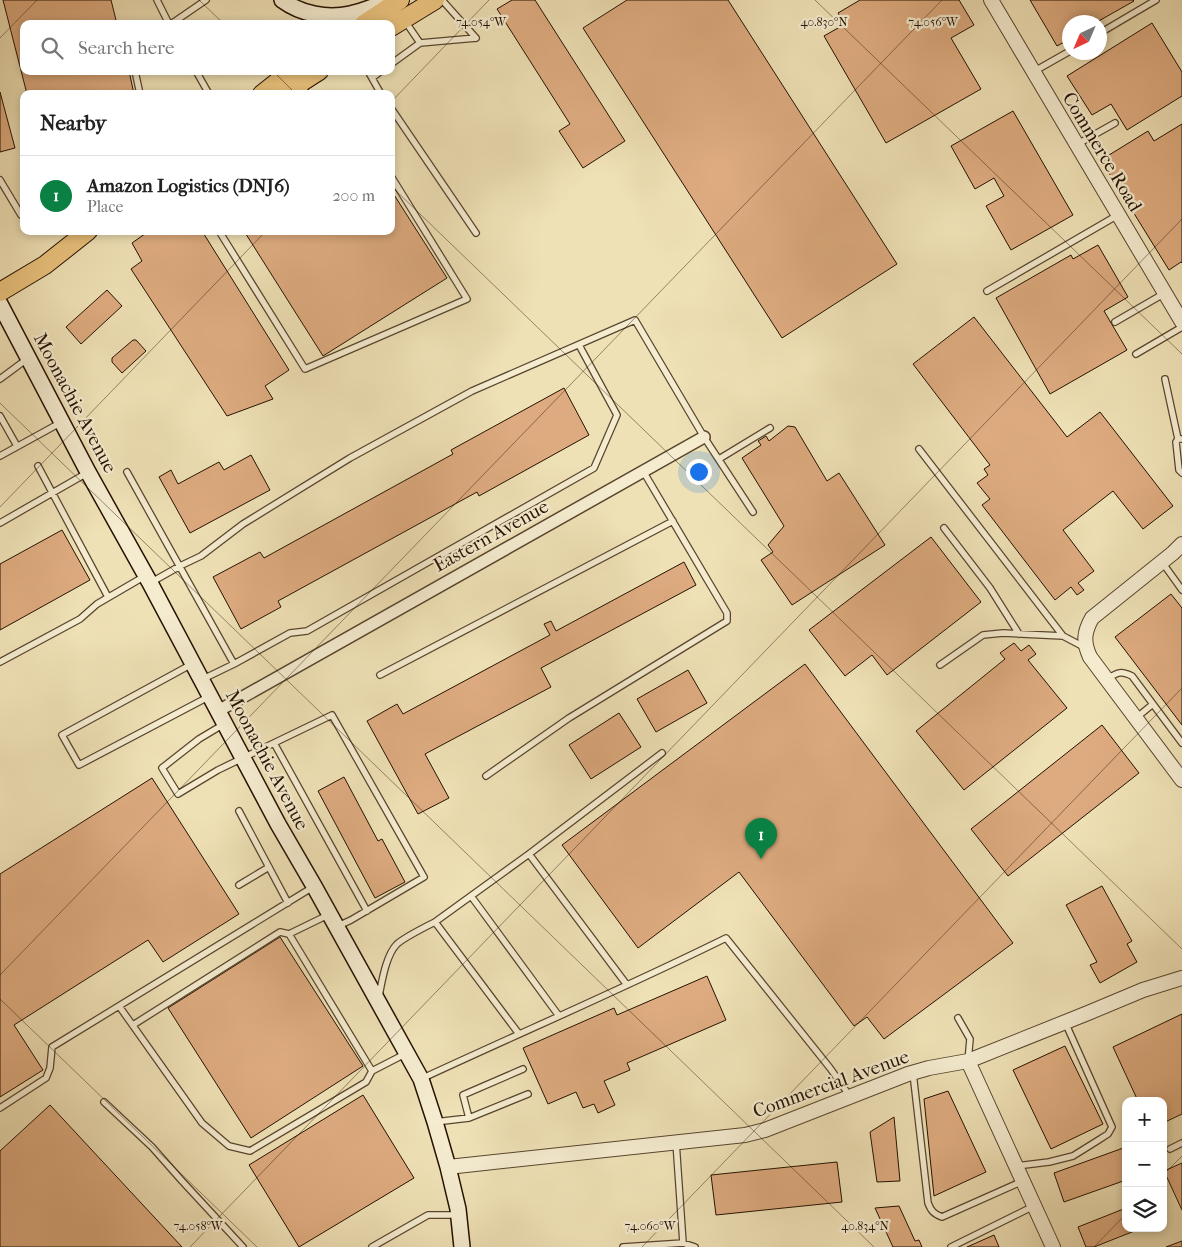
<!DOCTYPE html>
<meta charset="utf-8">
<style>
:root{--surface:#fff;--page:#f2f2f2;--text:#222;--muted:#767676;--line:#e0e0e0;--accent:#0b8043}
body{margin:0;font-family:"IM FELL French Canon",serif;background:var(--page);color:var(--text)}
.controls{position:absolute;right:15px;bottom:15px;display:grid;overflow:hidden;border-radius:10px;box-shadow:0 2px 8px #0003}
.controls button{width:45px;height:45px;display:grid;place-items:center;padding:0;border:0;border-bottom:1px solid var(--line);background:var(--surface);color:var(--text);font:25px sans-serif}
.compass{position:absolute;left:1062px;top:15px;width:45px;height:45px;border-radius:50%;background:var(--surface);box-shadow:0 2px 8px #0003;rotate:224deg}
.you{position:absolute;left:698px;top:471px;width:18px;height:18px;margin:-12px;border:4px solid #fff;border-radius:50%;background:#1a73e8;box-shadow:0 0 0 8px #1a73e833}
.badge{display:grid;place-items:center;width:32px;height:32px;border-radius:50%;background:var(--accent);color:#fff;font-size:16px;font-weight:700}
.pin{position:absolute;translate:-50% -41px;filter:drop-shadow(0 1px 2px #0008)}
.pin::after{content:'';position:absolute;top:26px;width:18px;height:15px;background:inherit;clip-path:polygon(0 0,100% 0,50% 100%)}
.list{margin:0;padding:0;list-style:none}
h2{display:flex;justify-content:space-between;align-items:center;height:65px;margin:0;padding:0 20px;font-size:21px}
h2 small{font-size:16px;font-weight:400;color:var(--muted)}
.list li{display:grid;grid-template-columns:32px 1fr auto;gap:15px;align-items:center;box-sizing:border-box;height:80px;padding:0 20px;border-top:1px solid var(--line)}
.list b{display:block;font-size:19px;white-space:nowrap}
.list p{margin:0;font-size:16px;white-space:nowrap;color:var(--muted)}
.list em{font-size:16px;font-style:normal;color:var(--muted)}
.icon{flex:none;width:28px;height:28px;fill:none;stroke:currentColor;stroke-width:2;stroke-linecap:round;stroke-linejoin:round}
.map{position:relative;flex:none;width:1182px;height:1247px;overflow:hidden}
.search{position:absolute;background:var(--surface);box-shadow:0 2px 8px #0003;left:20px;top:20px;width:375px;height:55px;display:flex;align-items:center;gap:12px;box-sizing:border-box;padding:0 18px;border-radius:10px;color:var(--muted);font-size:19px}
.panel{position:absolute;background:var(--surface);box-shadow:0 2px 8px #0003;left:20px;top:90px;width:375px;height:145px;border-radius:10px}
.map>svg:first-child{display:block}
</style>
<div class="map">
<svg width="1182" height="1247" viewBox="0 0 1182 1247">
<rect width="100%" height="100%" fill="#efe1b6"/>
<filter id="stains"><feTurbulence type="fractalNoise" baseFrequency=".004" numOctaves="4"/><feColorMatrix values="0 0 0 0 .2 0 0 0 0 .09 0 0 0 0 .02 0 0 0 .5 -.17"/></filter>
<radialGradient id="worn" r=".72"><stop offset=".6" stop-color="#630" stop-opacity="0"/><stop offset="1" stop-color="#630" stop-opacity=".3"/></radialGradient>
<!-- building -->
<path fill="#ddab7f" stroke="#251100" d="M 3,0 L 111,0 L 117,24 L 24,24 L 24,71 L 129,71 L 134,94 L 27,94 Z
M 512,0 L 535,0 L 625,141 L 583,168 L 559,131 L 570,124 L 497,9 Z
M 627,0 L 728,0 L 897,264 L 782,338 L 583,28 Z
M 860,0 L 959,0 L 974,25 L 951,38 L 981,89 L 886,143 L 824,36 L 845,24 L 838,13 Z
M 1030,0 L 1133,0 L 1134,1 L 1097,22 L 1070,22 L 1070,39 L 1057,46 Z
M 1152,23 L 1182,72 L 1182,96 L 1127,130 L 1111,104 L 1092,115 L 1067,76 Z
M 0,92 L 15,148 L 0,152 Z
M 1013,111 L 1073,215 L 1011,250 L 986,206 L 1004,196 L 994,178 L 975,189 L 951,146 Z
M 1182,124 L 1182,263 L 1181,262 L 1169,270 L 1101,160 L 1148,131 L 1154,141 Z
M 391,190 L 447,278 L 323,356 L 244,231 L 391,231 Z
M 149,231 L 202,231 L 289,370 L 265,386 L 273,399 L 227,416 L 131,269 L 142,261 L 132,243 Z
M 1098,245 L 1128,297 L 1104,311 L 1127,350 L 1050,394 L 996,298 L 1071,255 L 1073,259 Z
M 107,290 L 122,306 L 81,344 L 66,327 Z
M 974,317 L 1067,437 L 1100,412 L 1173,506 L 1143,529 L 1113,491 L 1063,530 L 1094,571 L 1078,583 L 1084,590 L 1077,595 L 1071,587 L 1055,600 L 982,505 L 990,499 L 977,483 L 988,475 L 984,469 L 990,465 L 913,364 Z
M 133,340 L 136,340 L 146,351 L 122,373 L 112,362 L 112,358 Z
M 564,388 L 589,435 L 479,496 L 477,492 L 278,601 L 281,607 L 241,629 L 213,577 L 260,552 L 264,558 L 453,454 L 451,450 Z
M 788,426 L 795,427 L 827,481 L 839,473 L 885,545 L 792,605 L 761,560 L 773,552 L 768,545 L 784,526 L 742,458 L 761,445 L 758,441 L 766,436 L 769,441 Z
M 251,455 L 270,490 L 190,533 L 159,477 L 171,470 L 178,484 L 219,462 L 224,470 Z
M 62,530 L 90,580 L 0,630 L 0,564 Z
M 931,537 L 981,602 L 887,675 L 872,655 L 845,676 L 809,630 Z
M 684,562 L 696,585 L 541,668 L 551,687 L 425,754 L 449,798 L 418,814 L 367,721 L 397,704 L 403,714 L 550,635 L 544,624 L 551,621 L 556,631 Z
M 1171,594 L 1182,608 L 1182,725 L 1115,637 Z
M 1014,643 L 1021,651 L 1029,645 L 1036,654 L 1028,660 L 1067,708 L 964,790 L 916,731 L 1005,659 L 1000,653 Z
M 805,664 L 1013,943 L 884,1039 L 867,1017 L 854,1026 L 739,872 L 638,948 L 562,845 Z
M 688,670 L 707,703 L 656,732 L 637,699 Z
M 619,713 L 641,747 L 591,779 L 569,745 Z
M 1102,725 L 1139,773 L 1008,876 L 971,829 Z
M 344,777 L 378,841 L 382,839 L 405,882 L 375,898 L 318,791 Z
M 152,778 L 239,914 L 163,962 L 148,940 L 14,1025 L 43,1070 L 0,1097 L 0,874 Z
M 1102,886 L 1132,941 L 1127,944 L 1137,962 L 1100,983 L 1090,965 L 1097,962 L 1066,905 Z
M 280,937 L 363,1066 L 251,1138 L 168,1008 Z
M 707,976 L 726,1020 L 627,1063 L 630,1070 L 604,1081 L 615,1105 L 598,1113 L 594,1104 L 583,1108 L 576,1092 L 548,1104 L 523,1048 L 614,1008 L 617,1015 Z
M 1182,1014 L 1182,1114 L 1163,1123 L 1163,1101 L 1138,1101 L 1113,1047 Z
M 1065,1046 L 1103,1124 L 1051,1149 L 1013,1070 Z
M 948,1091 L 986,1172 L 934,1196 L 924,1099 Z
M 363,1095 L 414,1178 L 299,1247 L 249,1165 Z
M 50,1105 L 182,1247 L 0,1247 L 0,1151 Z
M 894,1117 L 900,1181 L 877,1182 L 870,1132 Z
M 1126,1147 L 1126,1180 L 1064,1202 L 1054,1173 Z
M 837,1162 L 842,1202 L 716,1215 L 711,1175 Z
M 1182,1163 L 1182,1210 L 1164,1171 Z
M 899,1206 L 915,1241 L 919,1240 L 922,1247 L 893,1247 L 875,1208 Z
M 1126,1208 L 1126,1228 L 1136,1228 L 1137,1230 L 1094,1247 L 1086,1247 L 1078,1227 Z
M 994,1235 L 999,1247 L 967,1247 Z
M 1182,1241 L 1182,1247 L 1166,1247 Z"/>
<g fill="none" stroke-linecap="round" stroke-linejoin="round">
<!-- service casing -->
<g stroke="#58452e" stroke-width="8">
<path id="service" d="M 157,0 L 169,24
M 442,0 L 476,38
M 171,24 L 206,0
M 1100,33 L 1156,0
M 420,43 L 476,38
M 391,64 L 420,43 L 405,21
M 135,71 L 140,94
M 196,71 L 209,94
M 368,71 L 381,94
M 1033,72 L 1070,51
M 372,78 L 381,71
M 301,85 L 307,94
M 391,108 L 476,233
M 1076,145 L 1115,123
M 0,180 L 21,215
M 219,231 L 305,369 L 467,299 L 391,176
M 987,291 L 1118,215
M 1115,322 L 1165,293
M 1136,354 L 1182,327
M 0,379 L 27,359
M 1165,379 L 1178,439
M 0,416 L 17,446
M 1182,439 L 1178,439 L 1176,442 L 1179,470 L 1182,473
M 919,449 L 1063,636 L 1084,647
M 0,456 L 60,423
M 719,459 L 770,428
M 38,466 L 108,597
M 127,472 L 234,664
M 0,523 L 87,473
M 944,528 L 990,588 L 1019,634
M 1162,562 L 1182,590
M 150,583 L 180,566 L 201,556 L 243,524 L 350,458 L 472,391 L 635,320 L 704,437 L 753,512
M 0,662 L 80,619 L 97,604 L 145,576
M 192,664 L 62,735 L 79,765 L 210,696
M 940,665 L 983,635 L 1003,633 L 1063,636
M 380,675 L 673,521
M 203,679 L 234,664 L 290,633 L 307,631 L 594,468 L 617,415 L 579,345
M 1107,679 C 1117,673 1120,670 1132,676 L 1182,743
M 1136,718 L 1153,704
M 224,724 L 199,739 L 162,768 L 178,794 L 218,770 L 332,715 L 424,877 L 351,920 L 338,926
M 274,743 L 367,911
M 486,776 L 569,718 L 727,621 L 727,613 L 643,471
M 239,811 L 288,903
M 529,854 L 662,753
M 239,885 L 269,867
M 471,896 L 559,1016
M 289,934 L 372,1071
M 379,996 C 382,981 386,955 397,944 C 405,937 425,927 435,922
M 119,1006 L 202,1123 L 229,1146 L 250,1151 L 366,1082 L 372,1071 L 405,1054
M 958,1018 L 970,1039 L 968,1061
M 133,1025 L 280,932 L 289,934 L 328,915
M 519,1034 L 435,922 L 529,854 L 627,985
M 913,1073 L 928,1203 C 931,1211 934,1214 942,1217 L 1023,1181
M 421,1079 C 522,1032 625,988 726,938 L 830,1068 L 849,1095
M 104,1102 L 152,1147 L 182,1181 L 243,1247
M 0,1108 L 46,1078 L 50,1068 L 52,1047 L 313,887
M 469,1118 L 463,1095 L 523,1069
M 435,1122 L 469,1118 L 528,1094
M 1170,1149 L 1182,1143
M 1016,1166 L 1049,1162 L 1073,1156 L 1097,1141 L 1108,1134 L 1112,1127 L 1065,1022
M 683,1243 L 695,1247
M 372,1247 L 428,1215 L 458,1215
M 623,1247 L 683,1243 L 676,1142
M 951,1247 L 1034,1206"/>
</g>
<!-- minor casing -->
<g stroke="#58452e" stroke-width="14">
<path id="minor" d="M 218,711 L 704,437"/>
</g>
<!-- tertiary casing -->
<g stroke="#58452e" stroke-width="16">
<path id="tertiary" d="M 991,0 L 1182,322
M 1182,544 L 1173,553 L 1092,618 C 1084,632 1083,642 1090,657 L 1182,780
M 968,1061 L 1053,1247
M 448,1167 L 745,1135 L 765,1130 L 908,1074 L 929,1068 L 968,1061 L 1088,1013 L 1143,990 L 1182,978"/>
</g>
<!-- secondary casing -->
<g stroke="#251100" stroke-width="18">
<path id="secondary" d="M 282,0 C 301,14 327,19 350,14 C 364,11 378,5 391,0
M 0,304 L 88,472 L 150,583 L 278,824 L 314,886 L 421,1079 L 435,1122 L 448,1167 L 458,1209 L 462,1247"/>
</g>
<!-- primary casing -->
<g stroke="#251100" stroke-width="20">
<path id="primary" d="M 364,24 L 400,0
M 391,27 L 435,0
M 262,94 L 291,71
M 283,94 L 319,71
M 0,292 L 45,265 L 88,231"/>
</g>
<!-- service -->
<use href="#service" stroke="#f5ecd0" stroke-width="5.5"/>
<!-- minor -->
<use href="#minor" stroke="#f5ecd0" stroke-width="11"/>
<!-- tertiary -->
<use href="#tertiary" stroke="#f5ecd0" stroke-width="14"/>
<!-- secondary -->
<use href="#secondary" stroke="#f5ecd0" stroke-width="15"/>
<!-- primary -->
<use href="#primary" stroke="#e8c07b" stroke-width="18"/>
</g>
<!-- ticks -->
<path fill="none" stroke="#251100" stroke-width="1" stroke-opacity="0.45" d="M 199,0 L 224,24M 815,0 L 1182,354M 0,38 L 37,0M 273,71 L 296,94M 391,102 L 489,0M 391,186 L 1182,949M 0,403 L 874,1247M 0,507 L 266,231M 0,975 L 942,0M 0,999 L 257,1247M 1163,1175 L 1182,1156M 190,1247 L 1182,219M 642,1247 L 1182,688M 1094,1247 L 1126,1214"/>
<g text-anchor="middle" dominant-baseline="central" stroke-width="4.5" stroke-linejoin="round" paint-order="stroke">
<!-- street labels -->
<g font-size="19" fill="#251100" stroke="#f5ecd0">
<text transform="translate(1102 152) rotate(59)">Commerce Road</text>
<text transform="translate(75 403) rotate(62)">Moonachie Avenue</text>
<text transform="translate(491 536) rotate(-29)">Eastern Avenue</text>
<text transform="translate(267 760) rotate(62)">Moonachie Avenue</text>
<text transform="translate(831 1084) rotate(-20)">Commercial Avenue</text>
</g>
</g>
<g font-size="12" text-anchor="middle" fill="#251100" stroke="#f5ecd0" stroke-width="4.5" stroke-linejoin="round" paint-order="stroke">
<text x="824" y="26">40.830°N</text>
<text x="481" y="26">74.054°W</text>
<text x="933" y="26">74.056°W</text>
<text x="198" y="1230">74.058°W</text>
<text x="650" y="1230">74.060°W</text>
<text x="865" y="1230">40.834°N</text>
</g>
<rect width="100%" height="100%" filter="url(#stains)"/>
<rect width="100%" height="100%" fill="url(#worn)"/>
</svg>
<div class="controls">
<button>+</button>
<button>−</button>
<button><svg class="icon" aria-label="layers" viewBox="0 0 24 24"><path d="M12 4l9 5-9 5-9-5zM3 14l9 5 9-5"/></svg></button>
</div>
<svg class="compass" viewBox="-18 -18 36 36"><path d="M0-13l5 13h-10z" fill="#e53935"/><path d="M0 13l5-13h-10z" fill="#767676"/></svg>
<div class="you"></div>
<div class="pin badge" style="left:761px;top:859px">1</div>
<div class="search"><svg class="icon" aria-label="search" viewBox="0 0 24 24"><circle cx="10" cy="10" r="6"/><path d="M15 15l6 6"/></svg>Search here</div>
<section class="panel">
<h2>Nearby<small></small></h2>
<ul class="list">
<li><span class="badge">1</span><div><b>Amazon Logistics (DNJ6)</b><p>Place</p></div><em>200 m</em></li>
</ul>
</section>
</div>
